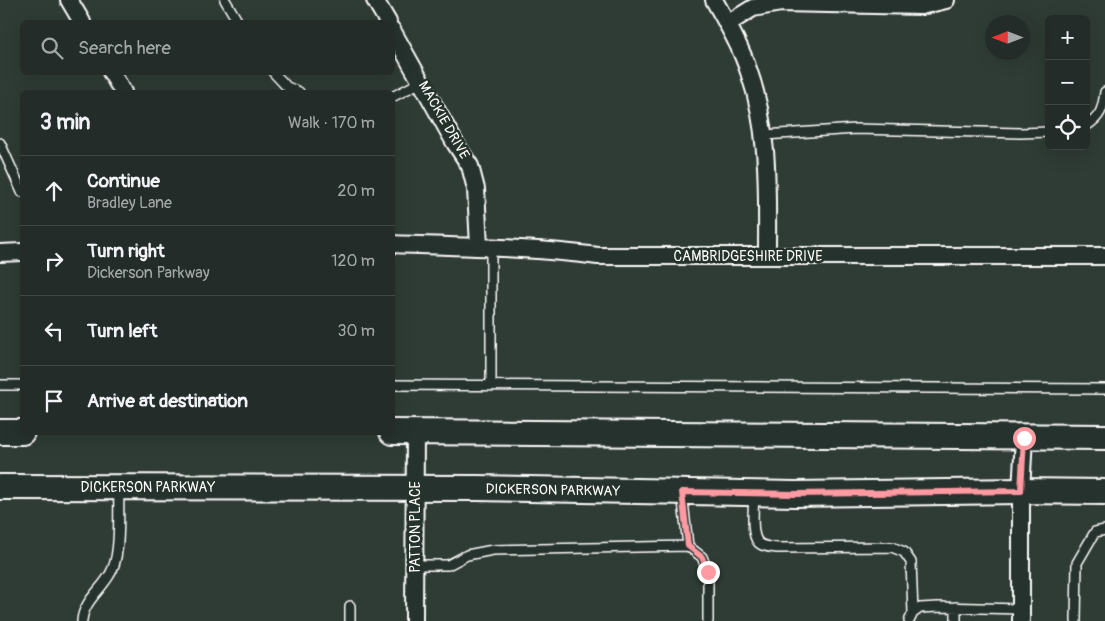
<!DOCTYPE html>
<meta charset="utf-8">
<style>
:root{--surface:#232c28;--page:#2b3430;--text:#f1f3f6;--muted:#a3a7a8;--line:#404845}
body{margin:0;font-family:Pangolin,sans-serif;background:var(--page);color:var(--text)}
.controls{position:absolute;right:15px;top:15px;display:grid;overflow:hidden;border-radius:8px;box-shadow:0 5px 20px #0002}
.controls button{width:45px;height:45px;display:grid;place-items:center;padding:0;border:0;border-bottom:1px solid var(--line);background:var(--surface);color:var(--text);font:25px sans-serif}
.compass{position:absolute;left:985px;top:15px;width:45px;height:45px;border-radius:50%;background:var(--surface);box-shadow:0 5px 20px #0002;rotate:270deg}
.stop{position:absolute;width:15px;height:15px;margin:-11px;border:4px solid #ff9aa2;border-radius:50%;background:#fff}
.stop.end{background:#ff9aa2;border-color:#fff;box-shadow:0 1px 5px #0008}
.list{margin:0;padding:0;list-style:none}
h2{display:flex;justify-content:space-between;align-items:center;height:65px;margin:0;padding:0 20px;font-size:21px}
h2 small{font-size:16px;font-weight:400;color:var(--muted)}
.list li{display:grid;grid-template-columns:32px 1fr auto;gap:15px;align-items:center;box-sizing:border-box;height:70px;padding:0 20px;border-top:1px solid var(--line)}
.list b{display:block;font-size:19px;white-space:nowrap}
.list p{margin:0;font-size:16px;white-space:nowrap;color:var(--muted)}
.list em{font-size:16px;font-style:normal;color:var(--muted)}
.icon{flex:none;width:28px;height:28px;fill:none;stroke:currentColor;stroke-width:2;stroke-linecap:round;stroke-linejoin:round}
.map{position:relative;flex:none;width:1105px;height:621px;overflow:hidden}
.search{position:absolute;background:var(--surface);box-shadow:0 5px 20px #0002;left:20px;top:20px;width:375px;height:55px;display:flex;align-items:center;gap:12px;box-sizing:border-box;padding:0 18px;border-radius:8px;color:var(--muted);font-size:19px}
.panel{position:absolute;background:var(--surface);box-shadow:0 5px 20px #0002;left:20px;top:90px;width:375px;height:345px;border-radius:8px}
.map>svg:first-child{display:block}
</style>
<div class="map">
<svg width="1105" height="621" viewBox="0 0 1105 621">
<rect width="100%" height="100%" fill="#2f3b35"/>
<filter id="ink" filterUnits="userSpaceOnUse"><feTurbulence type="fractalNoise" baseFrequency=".02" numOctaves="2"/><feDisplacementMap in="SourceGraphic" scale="10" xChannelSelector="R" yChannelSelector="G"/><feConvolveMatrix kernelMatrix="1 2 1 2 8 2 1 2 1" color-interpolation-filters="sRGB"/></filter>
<g filter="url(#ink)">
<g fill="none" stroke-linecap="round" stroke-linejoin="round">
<!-- service casing -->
<g stroke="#fff" stroke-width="12">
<path id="service" d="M 225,0 L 238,22
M 273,72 L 287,87 L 299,92
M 392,97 L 421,82
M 1086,126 C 1101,117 1103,108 1105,92
M 764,135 L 856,129 L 1021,133 L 1049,132
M 0,143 L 22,192
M 491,247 L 491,386
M 0,385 L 22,385
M 392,385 L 1105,389
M 682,492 L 688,546 L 702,557 L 708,572 L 708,621
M 754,493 C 754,504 750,534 758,542 C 762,547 771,547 777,548 L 892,547 L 904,552 L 911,562 L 913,613
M 414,565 L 448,565 L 467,555 L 493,550 L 688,546
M 956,607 L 956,621
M 82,621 C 83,600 106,587 113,568 C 121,548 118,509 119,487
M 350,621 L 350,606
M 909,621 L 913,613 L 920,608 L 938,607 L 1021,609
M 1076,621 L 1077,563 L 1095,532 L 1105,530"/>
</g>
<!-- minor casing -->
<g stroke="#fff" stroke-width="20">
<path id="minor" d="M 69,0 L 82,22
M 375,0 L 388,22
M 714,0 C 727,23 741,47 749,72 C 770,132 767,193 767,256
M 727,24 L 753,8 L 781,3 L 921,6 L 946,0
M 392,30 L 455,143 L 470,166 L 476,189 L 479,246
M 111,72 L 123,92
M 392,244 C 461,247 529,247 598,256 L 1105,256
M 0,253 L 22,252
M 414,621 L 415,432
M 1021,621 L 1021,491 L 1024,438"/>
</g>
<!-- secondary casing -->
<g stroke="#fff" stroke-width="28">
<path id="secondary" d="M 0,432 L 22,432
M 392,432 L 1105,437
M 0,487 L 477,488 L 795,494 L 1021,491 L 1105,492"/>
</g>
<!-- service -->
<use href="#service" stroke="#26332d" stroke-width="9"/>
<!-- minor -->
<use href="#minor" stroke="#26332d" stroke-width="16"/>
<!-- secondary -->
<use href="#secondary" stroke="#26332d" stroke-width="24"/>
</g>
</g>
<g fill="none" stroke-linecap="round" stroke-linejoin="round" filter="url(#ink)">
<!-- route -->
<path stroke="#ff9aa2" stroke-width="6" d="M 708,572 L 702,557 L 688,546 L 682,492 L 795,494 L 1021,491 L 1024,438"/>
</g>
<g text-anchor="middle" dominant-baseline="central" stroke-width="5" stroke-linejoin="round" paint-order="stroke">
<!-- street labels -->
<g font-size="14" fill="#fff" stroke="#26332d">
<text transform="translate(444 120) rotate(60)">MACKIE DRIVE</text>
<text x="748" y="256">CAMBRIDGESHIRE DRIVE</text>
<text x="148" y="487">DICKERSON PARKWAY</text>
<text transform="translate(553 490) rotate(1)">DICKERSON PARKWAY</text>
<text transform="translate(415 527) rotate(-90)">PATTON PLACE</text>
</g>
</g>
</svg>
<div class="controls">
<button>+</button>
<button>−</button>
<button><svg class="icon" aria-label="locate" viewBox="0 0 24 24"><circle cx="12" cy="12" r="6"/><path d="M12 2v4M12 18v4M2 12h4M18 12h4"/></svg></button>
</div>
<svg class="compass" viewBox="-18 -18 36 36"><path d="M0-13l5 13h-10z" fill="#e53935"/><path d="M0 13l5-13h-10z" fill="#a3a7a8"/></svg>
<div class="stop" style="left:1024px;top:438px"></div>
<div class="stop end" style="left:708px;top:572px"></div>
<div class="search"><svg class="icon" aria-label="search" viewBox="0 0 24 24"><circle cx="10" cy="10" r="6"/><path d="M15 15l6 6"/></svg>Search here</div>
<section class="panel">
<h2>3 min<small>Walk · 170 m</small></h2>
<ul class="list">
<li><svg class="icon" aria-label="ahead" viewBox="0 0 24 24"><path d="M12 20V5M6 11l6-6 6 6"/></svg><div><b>Continue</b><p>Bradley Lane</p></div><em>20 m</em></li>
<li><svg class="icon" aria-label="right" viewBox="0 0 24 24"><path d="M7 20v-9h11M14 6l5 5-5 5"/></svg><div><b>Turn right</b><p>Dickerson Parkway</p></div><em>120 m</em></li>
<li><svg class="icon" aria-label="left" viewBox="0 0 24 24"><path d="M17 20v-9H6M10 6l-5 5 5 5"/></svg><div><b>Turn left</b></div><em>30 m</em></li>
<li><svg class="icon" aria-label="arrive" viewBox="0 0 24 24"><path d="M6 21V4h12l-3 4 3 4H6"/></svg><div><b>Arrive at destination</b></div></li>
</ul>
</section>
</div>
